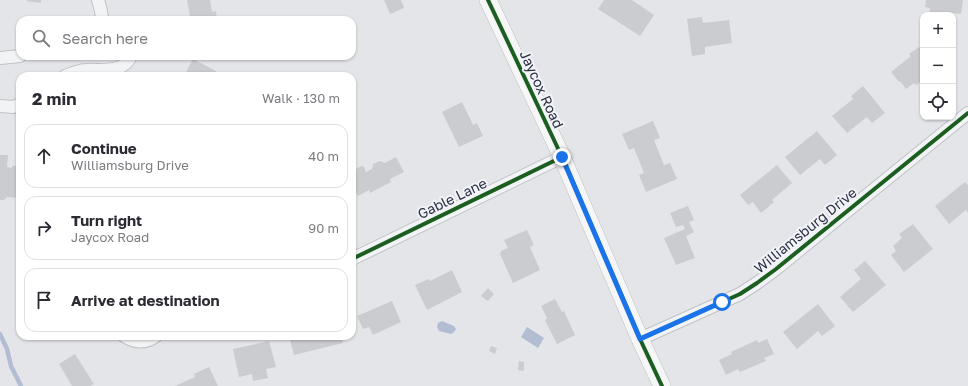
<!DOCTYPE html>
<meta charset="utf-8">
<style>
:root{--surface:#fff;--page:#f7f7f7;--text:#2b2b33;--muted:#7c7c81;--line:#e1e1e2}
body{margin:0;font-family:"Golos Text",sans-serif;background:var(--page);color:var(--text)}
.controls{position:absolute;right:12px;top:12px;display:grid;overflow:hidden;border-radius:8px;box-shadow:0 1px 3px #0004}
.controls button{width:36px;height:36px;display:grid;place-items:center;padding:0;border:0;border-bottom:1px solid var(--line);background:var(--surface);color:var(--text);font:20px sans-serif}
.stop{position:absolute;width:12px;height:12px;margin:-9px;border:3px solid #1a73e8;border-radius:50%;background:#fff}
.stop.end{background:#1a73e8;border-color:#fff;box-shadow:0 1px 4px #0008}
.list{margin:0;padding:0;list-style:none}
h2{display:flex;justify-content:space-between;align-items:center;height:52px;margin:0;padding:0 16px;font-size:17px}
h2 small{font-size:13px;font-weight:400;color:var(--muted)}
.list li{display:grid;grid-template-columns:26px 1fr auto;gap:12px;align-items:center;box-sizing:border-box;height:64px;margin:0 8px 8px;padding:0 8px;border:1px solid var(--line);border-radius:12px}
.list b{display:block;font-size:15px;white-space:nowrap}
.list p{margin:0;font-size:13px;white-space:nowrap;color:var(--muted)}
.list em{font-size:13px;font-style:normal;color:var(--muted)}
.icon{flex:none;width:22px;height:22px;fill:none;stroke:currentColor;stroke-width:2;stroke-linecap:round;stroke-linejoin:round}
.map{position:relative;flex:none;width:968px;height:386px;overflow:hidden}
.search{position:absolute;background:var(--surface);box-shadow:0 1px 3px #0004;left:16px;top:16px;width:340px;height:44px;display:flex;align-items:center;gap:10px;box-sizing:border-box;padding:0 14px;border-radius:12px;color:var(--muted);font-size:15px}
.panel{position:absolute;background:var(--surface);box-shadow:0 1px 3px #0004;left:16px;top:72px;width:340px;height:268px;border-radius:12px}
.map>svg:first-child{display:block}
</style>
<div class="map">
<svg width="968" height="386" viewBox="0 0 968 386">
<rect width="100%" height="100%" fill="#e4e5e8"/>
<!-- water -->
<path fill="#b2bdd3" d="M 442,321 L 454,326 L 456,329 L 454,332 L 451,334 L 439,331 L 437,327 L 438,323 Z
M 527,327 L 544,338 L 538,348 L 521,337 Z"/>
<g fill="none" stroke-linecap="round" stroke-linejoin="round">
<!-- stream -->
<path stroke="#b2bdd3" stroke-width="4.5" d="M 0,334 L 7,349 L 11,366 L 21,386"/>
</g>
<!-- building -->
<path fill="#cbccd0" d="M 27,0 L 41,0 L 41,3 L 27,1 Z
M 187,0 L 210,0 L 212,12 L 216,11 L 217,20 L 179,20 L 179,18 L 190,16 Z
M 384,0 L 401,0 L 404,8 L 390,14 Z
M 604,0 L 632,0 L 654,15 L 640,36 L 598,9 Z
M 926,0 L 963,0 L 961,14 L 952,13 L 951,15 L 929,15 L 930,8 L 925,7 Z
M 702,17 L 703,23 L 729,20 L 732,43 L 705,47 L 705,54 L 692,56 L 687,19 Z
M 919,47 L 923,52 L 923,80 L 916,85 L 914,83 L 906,89 L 900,81 L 899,82 L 891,72 L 911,56 L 909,54 Z
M 193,59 L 216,71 L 213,76 L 184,76 Z
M 863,86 L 885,113 L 872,123 L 867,117 L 847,133 L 832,116 L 853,99 L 851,96 Z
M 462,102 L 473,125 L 477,123 L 483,136 L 459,147 L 442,112 Z
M 653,121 L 660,138 L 654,140 L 664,165 L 670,163 L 677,179 L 646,192 L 639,175 L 644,173 L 634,148 L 629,150 L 622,134 Z
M 817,131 L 837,155 L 825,165 L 820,159 L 800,175 L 785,157 Z
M 0,155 L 8,155 L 7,167 L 12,168 L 12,166 L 20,166 L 20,198 L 7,197 L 4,200 L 0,200 Z
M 396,157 L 404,172 L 390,179 L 391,182 L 370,193 L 369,190 L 358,196 L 352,186 L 352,173 L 355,172 L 356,169 L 361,166 L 364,167 L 366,172 L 372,169 L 373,164 L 380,161 L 385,163 Z
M 777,165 L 792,183 L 772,200 L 774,202 L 761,213 L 753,202 L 748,205 L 740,195 Z
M 965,182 L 968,185 L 968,213 L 966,210 L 949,224 L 935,206 Z
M 688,206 L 694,220 L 689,222 L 694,232 L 686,236 L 695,258 L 676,265 L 664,238 L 685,229 L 683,225 L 676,227 L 670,213 Z
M 913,224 L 933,249 L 904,272 L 891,255 L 896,251 L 893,246 L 902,238 L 899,234 Z
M 527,230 L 534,245 L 530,247 L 540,270 L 513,283 L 500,254 L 501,251 L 508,248 L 504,240 Z
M 865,261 L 886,285 L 853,312 L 840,297 L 861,279 L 854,270 Z
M 452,270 L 462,292 L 427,310 L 415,285 L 429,279 L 430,281 Z
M 488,288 L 494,294 L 488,301 L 481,296 Z
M 555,299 L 562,312 L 564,311 L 575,335 L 557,344 L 545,320 L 547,318 L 541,306 Z
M 392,301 L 401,322 L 373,335 L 369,327 L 363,329 L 357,316 Z
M 818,304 L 835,326 L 822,336 L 818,331 L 797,349 L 783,332 Z
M 289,336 L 341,336 L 343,343 L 294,355 Z
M 767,339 L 774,354 L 764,358 L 766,361 L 740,372 L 738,369 L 726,375 L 719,360 L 732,354 L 731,352 L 757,340 L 758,343 Z
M 269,341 L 276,367 L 266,369 L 268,378 L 253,381 L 252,374 L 239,377 L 233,349 Z
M 491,346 L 497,348 L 495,354 L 489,351 Z
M 75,354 L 94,384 L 90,386 L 72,386 L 59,364 Z
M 519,361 L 524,362 L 524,371 L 518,370 Z
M 209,367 L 218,386 L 175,386 L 195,377 L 194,374 Z"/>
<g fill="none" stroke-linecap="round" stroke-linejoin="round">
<!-- street casing -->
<g stroke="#c1c2c6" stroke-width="14">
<path id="street" d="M 98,0 L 101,11 L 102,18
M 0,58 L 20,56
M 65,76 C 71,74 79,70 86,70 C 102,69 123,74 131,56
M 0,106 L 13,107 L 20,104
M 352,259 L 562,157
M 124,336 C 135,343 145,344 156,336
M 640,339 L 740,294 L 757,283 L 776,269 L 968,113"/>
</g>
<!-- secondary casing -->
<g stroke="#c1c2c6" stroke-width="18">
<path id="secondary" d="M 488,0 L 562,157 L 640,339 L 662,386"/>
</g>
<!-- street -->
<use href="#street" stroke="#f2f3f5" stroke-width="12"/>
<!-- secondary -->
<use href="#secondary" stroke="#f6f6f7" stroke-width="17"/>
<!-- cycleway casing -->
<g stroke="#f1f3f7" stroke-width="6">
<path id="cycleway" d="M 488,0 L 562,157 L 640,339 L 662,386
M 352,259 L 562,157
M 640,339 L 740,294 L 757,283 L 776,269 L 968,113"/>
</g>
<!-- cycleway -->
<use href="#cycleway" stroke="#1b5e20" stroke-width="4"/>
</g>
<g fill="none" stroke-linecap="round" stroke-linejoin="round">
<!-- route -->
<path stroke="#1a73e8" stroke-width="5" d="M 562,157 L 640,339 L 722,302"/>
</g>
<g text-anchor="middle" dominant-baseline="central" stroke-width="4" stroke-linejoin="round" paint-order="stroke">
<!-- street labels -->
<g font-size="14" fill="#2a2f42" stroke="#f1f3f7">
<text transform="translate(542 89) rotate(65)">Jaycox Road</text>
<text transform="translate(452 198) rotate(-26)">Gable Lane</text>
<text transform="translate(805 230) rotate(-39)">Williamsburg Drive</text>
</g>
</g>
</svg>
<div class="controls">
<button>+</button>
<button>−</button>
<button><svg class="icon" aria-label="locate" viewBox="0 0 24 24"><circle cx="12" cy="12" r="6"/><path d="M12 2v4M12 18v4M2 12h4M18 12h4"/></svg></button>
</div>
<div class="stop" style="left:722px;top:302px"></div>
<div class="stop end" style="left:562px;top:157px"></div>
<div class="search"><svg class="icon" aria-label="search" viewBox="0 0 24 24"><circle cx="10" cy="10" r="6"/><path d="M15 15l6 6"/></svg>Search here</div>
<section class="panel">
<h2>2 min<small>Walk · 130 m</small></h2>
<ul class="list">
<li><svg class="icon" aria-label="ahead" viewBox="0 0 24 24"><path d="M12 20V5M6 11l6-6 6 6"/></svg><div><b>Continue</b><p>Williamsburg Drive</p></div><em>40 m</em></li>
<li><svg class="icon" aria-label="right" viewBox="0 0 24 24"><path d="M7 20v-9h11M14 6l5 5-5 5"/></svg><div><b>Turn right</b><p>Jaycox Road</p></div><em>90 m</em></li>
<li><svg class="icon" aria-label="arrive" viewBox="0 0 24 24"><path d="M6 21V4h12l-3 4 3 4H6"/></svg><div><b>Arrive at destination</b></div></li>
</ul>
</section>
</div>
